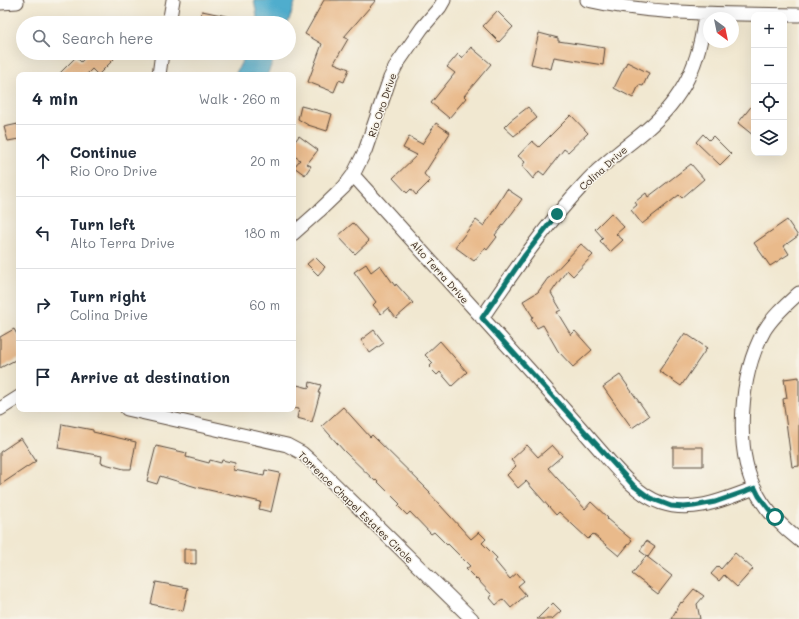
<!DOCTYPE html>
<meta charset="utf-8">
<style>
:root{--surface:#fff;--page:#f6f6f7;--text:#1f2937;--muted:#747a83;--line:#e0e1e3}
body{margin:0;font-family:Mali,sans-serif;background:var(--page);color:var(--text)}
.controls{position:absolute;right:12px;top:12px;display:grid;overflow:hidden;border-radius:8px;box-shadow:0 4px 16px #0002}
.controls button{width:36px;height:36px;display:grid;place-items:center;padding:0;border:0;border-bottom:1px solid var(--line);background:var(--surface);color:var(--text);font:20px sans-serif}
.compass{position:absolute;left:703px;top:12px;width:36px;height:36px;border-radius:50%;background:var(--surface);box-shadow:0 4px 16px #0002;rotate:147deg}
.stop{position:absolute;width:12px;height:12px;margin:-9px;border:3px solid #0f766e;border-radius:50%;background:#fff}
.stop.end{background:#0f766e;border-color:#fff;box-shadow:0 1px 4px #0008}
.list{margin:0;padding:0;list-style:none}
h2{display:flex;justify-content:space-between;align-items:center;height:52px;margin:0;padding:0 16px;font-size:17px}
h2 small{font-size:13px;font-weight:400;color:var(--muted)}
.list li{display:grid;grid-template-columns:26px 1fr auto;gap:12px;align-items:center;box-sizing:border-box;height:72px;padding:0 16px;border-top:1px solid var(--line)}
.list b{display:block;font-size:15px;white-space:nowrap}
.list p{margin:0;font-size:13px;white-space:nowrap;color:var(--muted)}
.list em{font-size:13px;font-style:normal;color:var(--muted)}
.icon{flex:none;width:22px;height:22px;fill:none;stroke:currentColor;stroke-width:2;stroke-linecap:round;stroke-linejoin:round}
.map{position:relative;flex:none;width:799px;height:619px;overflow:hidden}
.search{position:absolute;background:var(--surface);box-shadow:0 4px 16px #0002;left:16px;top:16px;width:280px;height:44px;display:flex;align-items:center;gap:10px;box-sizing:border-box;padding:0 14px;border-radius:22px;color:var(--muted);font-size:15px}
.panel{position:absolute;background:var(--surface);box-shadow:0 4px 16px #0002;left:16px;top:72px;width:280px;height:340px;border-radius:8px}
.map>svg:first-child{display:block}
</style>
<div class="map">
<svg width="799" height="619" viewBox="0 0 799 619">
<rect width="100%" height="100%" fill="#f7f3e8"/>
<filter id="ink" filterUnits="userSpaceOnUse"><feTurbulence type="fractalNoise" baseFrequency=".025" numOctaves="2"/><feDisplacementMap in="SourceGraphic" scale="8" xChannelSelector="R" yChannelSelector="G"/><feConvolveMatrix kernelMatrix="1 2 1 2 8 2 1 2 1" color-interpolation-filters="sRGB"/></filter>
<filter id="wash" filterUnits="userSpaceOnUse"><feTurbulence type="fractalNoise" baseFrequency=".012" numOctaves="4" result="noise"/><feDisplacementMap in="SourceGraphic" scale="16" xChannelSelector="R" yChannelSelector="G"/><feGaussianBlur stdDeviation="0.9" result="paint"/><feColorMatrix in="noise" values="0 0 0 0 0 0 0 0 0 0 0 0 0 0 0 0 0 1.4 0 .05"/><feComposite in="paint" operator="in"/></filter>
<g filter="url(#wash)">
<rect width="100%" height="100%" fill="#f1e8d1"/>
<!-- water -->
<path fill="#4fadcd" stroke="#456c76" d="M 254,0 L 296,0 L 288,23 L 255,23 L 257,16 Z
M 246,53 L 277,53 L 267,75 L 235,75 Z"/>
<g id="blocks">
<!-- building -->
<path fill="#e9ba8b" d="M 324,0 L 376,0 L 344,37 L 348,39 L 334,63 L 349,69 L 344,82 L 339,80 L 334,92 L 308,82 L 322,44 L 305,34 Z
M 202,11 L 236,18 L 235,23 L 199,23 Z
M 497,11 L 513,27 L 499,42 L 483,26 Z
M 539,33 L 558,38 L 558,41 L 605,48 L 603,65 L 554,57 L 551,69 L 531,64 Z
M 471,47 L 491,64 L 464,96 L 466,98 L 449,118 L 431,103 L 455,73 L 447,67 L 458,54 L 462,58 Z
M 89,53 L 108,53 L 114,59 L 98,75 L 92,69 L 86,75 L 58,75 L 76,57 L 81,62 Z
M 627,62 L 649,73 L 643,86 L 639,85 L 633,98 L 614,88 Z
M 754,103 L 754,136 L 738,123 Z
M 301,106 L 332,114 L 327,131 L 308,125 L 298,119 Z
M 528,107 L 537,118 L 514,136 L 504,127 L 510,121 Z
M 571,115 L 588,133 L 568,152 L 564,149 L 544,175 L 539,171 L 533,179 L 522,166 L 525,162 L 518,156 L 532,141 L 539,147 Z
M 436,123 L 450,133 L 424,174 L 430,181 L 416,195 L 411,189 L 407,193 L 393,178 L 417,155 L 403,148 L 409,137 L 422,144 Z
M 18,124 L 19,139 L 8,141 L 4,127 Z
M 703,134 L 709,140 L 713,136 L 731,154 L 720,165 L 696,142 Z
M 299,136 L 318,150 L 307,164 L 311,166 L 305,175 L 294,167 L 300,160 L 293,155 L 293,144 Z
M 691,164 L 704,179 L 682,198 L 679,195 L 642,224 L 631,210 L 637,205 L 635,202 L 646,193 L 648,197 Z
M 507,189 L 522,199 L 513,212 L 495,235 L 497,237 L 487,250 L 485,248 L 474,261 L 455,247 L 476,220 L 484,226 Z
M 611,213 L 624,227 L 616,234 L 623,240 L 610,252 L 600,241 L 603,238 L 595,229 Z
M 787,220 L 798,236 L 784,246 L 789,254 L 770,266 L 754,243 Z
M 353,223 L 369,241 L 355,254 L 338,236 Z
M 581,244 L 593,255 L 573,276 L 567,270 L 551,293 L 561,310 L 557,312 L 571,335 L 575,331 L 592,350 L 573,367 L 558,351 L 543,325 L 537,328 L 531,318 L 533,317 L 523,301 L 538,292 L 548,278 L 549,278 Z
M 315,257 L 325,267 L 318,275 L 307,264 Z
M 366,264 L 371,272 L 380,265 L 395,286 L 396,284 L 413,303 L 396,318 L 388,308 L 381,314 L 373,305 L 376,302 L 354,272 Z
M 14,329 L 19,338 L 19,358 L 0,368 L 0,337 Z
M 374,330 L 384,343 L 370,353 L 361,340 Z
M 685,333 L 707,348 L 681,386 L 659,371 Z
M 440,341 L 467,372 L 452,386 L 440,372 L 437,375 L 429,367 L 433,363 L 425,355 Z
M 620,375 L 649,416 L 632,428 L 603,387 Z
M 799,377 L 799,466 L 792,467 L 783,399 L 787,398 L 784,379 Z
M 310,382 L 321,385 L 318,393 L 320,393 L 312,422 L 297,418 L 299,409 L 293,408 L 293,384 L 309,388 Z
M 343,407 L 370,437 L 372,435 L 430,492 L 429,493 L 471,539 L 479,532 L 486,539 L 482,543 L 497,558 L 495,561 L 510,579 L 517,573 L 524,581 L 518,586 L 526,595 L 511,608 L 503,599 L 496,605 L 490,598 L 492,595 L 477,579 L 477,580 L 466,569 L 470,566 L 448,544 L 447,545 L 434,532 L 431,534 L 410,512 L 407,515 L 398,506 L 400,504 L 376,480 L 375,481 L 344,451 L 322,426 Z
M 62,424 L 93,430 L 93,432 L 136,442 L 131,469 L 124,469 L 101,463 L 102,456 L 58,448 Z
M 21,438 L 36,461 L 0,485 L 0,452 Z
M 527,445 L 538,457 L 552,445 L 562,456 L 548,468 L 585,509 L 591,502 L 608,518 L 607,519 L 632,540 L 619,556 L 593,534 L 588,539 L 559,512 L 556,515 L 526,481 L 518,488 L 507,475 L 516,466 L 511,460 Z
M 156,446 L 187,453 L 186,457 L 209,463 L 210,460 L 221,463 L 222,460 L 235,463 L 234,470 L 264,476 L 265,470 L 280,473 L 271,512 L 259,509 L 261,502 L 196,487 L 160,476 L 157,484 L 147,481 Z
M 673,447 L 703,447 L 703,466 L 673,466 Z
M 646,541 L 655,547 L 648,557 L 640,551 Z
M 184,549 L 196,549 L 196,564 L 184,563 Z
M 735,553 L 753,569 L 737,587 L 724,575 L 719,581 L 711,574 L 718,566 L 721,569 Z
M 646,556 L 672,576 L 658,594 L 632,574 Z
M 156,582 L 188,588 L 183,611 L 151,604 Z
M 694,589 L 704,596 L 697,604 L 700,619 L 671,619 L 681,602 L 682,603 Z
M 553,603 L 561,611 L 552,619 L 537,619 Z"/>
</g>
</g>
<g filter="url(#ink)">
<use href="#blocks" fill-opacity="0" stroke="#564639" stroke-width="1"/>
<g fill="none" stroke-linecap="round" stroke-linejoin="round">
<!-- minor casing -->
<g stroke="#564639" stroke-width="15">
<path id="minor" d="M 587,0 C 656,16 728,13 799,15
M 0,3 L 17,2
M 169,23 L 173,0
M 159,75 L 162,53
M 353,175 C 413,242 474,308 534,375 C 553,397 573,419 592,441 C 611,462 633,493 661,503 C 693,514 725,499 755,488
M 293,234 L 319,211 L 344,187 L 353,175 L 365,151 L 390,78 L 397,64 L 422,28 L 440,7 L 444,0
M 799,293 C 787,304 773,316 764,331 C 740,374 733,451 758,495 C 767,512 784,528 799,540
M 482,318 C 514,271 546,224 585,183 C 603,163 625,148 645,131 C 684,98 700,63 705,13
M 0,409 L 19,397
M 127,409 L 287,445 L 302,453 L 311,461 L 472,619"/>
</g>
<!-- minor -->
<use href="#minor" stroke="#fff" stroke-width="13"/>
</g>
</g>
<g fill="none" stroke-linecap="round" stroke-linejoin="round" filter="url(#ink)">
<!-- route -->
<path stroke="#0f766e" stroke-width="5" d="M 557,214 L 525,255 L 482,318 L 634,486 L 650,498 L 671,506 L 684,507 L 694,506 L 715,502 L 755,488 L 759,496 L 775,517"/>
</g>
<g text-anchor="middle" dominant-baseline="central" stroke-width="3" stroke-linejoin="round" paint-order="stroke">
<!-- street labels -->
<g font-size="10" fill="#3b2a1e" stroke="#f7f3e8">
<text transform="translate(382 105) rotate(-71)">Rio Oro Drive</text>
<text transform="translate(603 168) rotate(-42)">Colina Drive</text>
<text transform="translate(440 272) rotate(48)">Alto Terra Drive</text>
<text transform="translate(356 507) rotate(44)">Torrence Chapel Estates Circle</text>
</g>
</g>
</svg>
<div class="controls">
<button>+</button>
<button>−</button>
<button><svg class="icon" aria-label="locate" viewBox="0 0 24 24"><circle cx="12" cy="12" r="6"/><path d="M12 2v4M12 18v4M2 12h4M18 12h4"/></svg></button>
<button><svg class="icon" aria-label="layers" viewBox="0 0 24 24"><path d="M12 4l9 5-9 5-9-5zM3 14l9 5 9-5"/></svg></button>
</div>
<svg class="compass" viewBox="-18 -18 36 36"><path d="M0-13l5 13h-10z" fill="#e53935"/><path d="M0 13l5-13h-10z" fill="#747a83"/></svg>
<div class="stop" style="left:775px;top:517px"></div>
<div class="stop end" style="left:557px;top:214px"></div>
<div class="search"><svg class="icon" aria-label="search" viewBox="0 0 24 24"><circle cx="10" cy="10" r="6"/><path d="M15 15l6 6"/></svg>Search here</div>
<section class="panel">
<h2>4 min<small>Walk · 260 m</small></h2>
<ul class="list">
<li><svg class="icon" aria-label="ahead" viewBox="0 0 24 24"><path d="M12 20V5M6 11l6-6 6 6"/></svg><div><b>Continue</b><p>Rio Oro Drive</p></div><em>20 m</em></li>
<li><svg class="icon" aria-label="left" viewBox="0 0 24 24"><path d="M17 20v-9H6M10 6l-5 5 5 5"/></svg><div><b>Turn left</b><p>Alto Terra Drive</p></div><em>180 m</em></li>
<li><svg class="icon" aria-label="right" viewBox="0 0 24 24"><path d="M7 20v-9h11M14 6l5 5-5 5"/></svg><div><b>Turn right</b><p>Colina Drive</p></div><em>60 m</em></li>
<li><svg class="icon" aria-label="arrive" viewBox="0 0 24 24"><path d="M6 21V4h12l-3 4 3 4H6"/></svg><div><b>Arrive at destination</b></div></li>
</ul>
</section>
</div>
